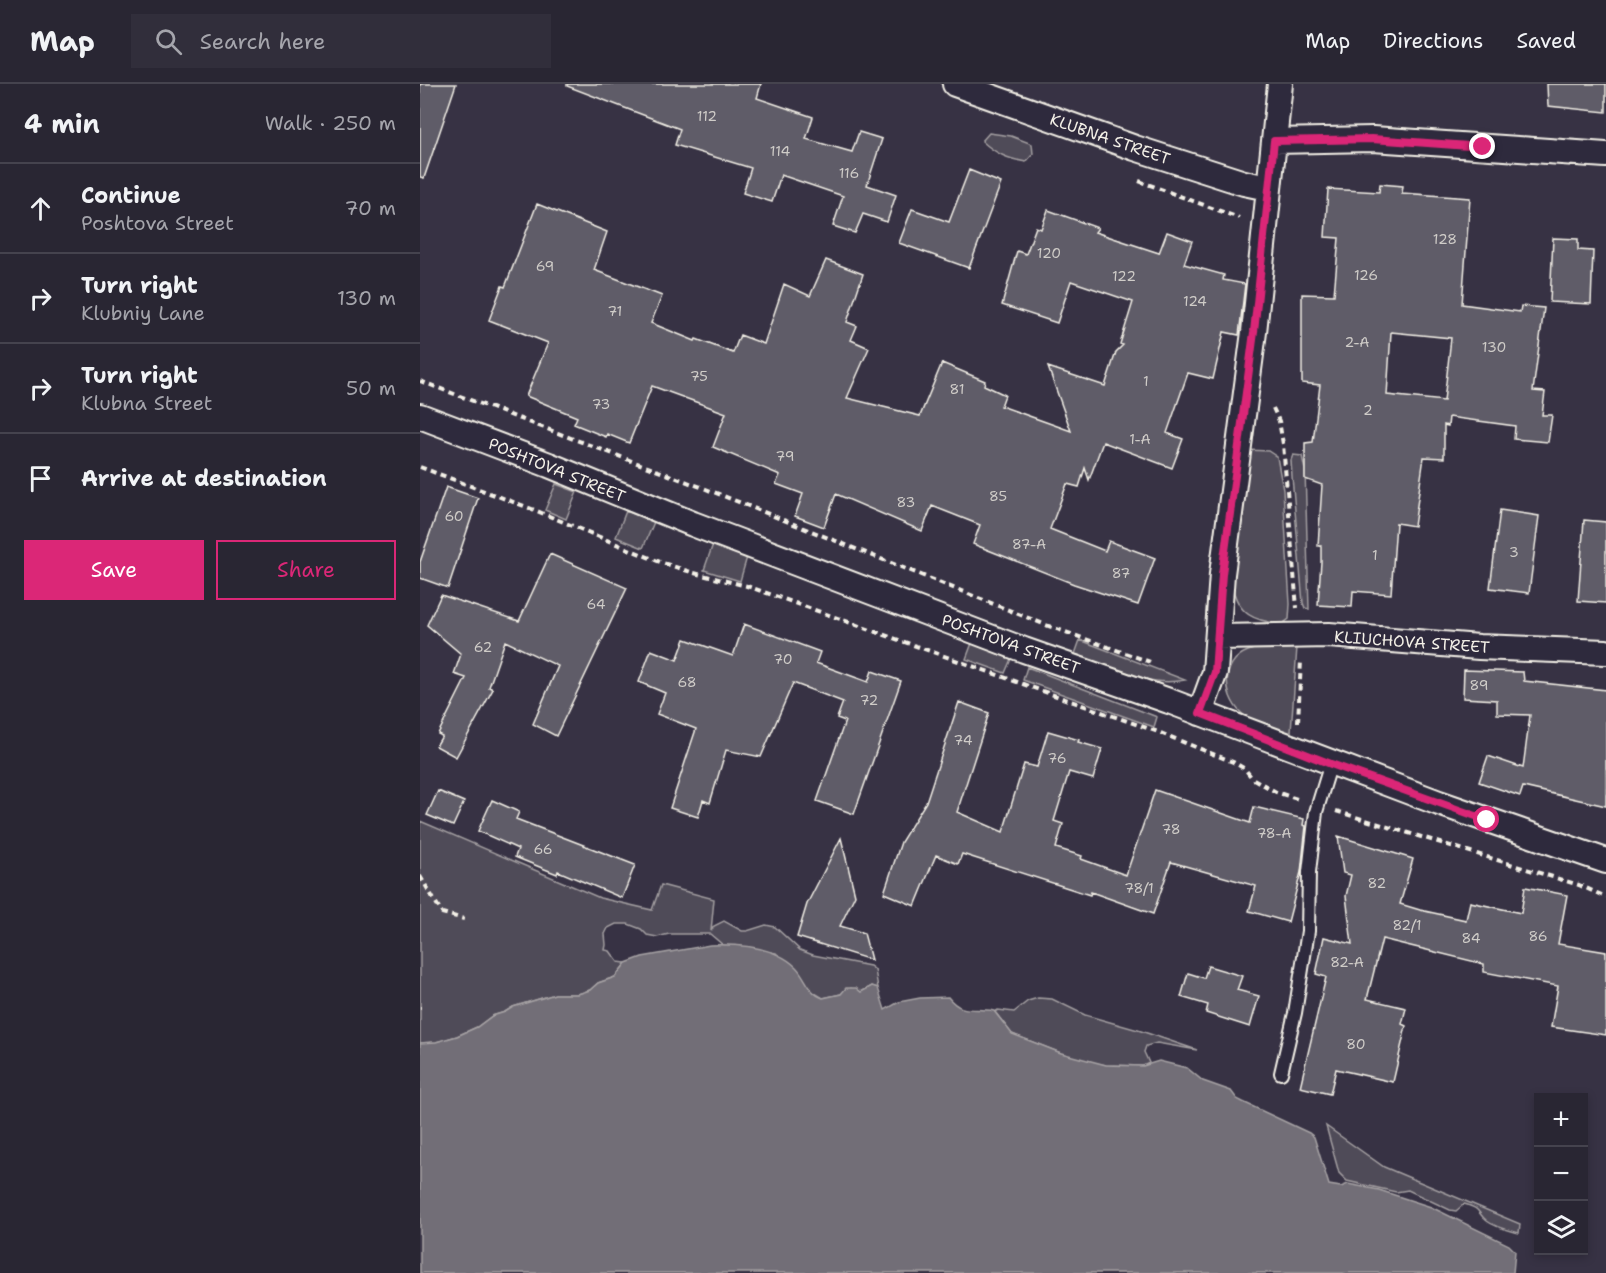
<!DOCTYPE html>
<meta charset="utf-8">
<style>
:root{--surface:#292633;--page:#312e3b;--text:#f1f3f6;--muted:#a5a5ac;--line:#45434e;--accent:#db2777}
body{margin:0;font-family:"Shantell Sans",sans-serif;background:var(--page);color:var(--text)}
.controls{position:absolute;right:18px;bottom:18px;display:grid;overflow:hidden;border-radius:0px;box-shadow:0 3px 9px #0003}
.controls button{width:54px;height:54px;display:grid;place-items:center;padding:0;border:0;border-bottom:2px solid var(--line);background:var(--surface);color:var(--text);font:30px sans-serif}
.stop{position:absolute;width:18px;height:18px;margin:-14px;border:4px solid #db2777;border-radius:50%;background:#fff}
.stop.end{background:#db2777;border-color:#fff;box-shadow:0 2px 6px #0008}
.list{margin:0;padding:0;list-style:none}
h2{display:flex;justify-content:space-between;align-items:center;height:78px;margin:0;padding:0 24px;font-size:26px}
h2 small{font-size:20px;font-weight:400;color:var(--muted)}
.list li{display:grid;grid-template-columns:39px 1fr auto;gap:18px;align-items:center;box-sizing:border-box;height:90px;padding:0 24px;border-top:2px solid var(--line)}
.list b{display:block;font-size:22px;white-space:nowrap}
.list p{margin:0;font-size:20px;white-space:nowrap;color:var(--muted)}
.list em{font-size:20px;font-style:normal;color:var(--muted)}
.actions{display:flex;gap:12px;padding:18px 24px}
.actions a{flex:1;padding:14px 0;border:2px solid var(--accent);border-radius:0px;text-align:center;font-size:21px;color:var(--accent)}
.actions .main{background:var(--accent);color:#fff}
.icon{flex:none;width:33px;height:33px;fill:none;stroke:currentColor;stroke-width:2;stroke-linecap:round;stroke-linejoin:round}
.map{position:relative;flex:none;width:1186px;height:1189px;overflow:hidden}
header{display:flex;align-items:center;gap:36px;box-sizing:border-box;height:84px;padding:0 30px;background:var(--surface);border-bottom:2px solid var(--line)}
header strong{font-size:28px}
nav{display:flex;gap:33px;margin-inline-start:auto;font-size:21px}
.search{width:420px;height:54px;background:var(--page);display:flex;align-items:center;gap:15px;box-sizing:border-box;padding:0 21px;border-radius:0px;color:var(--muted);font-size:22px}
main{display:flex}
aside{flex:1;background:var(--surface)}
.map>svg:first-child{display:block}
</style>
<header>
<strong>Map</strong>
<div class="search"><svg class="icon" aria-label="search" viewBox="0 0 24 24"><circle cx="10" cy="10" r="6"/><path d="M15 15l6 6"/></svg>Search here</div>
<nav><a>Map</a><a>Directions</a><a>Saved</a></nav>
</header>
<main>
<aside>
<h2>4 min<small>Walk · 250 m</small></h2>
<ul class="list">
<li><svg class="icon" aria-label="ahead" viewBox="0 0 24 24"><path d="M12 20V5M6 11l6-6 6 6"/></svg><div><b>Continue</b><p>Poshtova Street</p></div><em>70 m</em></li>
<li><svg class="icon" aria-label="right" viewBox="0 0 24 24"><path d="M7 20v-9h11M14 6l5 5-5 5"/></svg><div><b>Turn right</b><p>Klubniy Lane</p></div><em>130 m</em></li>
<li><svg class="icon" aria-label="right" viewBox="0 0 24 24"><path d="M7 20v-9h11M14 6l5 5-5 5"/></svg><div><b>Turn right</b><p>Klubna Street</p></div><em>50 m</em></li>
<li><svg class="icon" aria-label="arrive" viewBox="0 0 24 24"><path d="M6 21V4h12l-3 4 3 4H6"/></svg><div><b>Arrive at destination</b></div></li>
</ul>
<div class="actions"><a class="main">Save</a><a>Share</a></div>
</aside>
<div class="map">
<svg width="1186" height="1189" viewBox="0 0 1186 1189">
<rect width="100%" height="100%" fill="#373244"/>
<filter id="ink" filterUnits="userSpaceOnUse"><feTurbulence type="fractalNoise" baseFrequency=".0167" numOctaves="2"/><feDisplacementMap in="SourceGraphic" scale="12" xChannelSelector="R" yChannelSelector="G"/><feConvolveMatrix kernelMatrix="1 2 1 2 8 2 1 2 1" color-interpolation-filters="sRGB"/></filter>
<g filter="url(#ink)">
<!-- green -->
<path fill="#504b59" stroke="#a29ea0" stroke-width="1.5" d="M 569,49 L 591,52 L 612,60 L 613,70 L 606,78 C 588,75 576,70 562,57 Z
M 827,366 L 848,367 L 857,373 L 863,406 L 870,520 L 869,535 L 862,540 C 834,537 818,531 812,501 Z
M 873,371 L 882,372 L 885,386 L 889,525 L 885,524 L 883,519 L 872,392 L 871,376 Z
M 136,400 L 157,408 L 146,435 L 125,426 Z
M 206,427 L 234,438 L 223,464 L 196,453 Z
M 293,460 L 327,473 L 320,497 L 284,486 Z
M 660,556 L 765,596 C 727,604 690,583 655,570 Z
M 552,559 L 591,575 L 585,589 L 546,575 Z
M 874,561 L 877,563 L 871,648 L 869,650 C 855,645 838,640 825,632 C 803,616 799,578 828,567 C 842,562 859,563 874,561 Z
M 607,583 L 737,633 L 734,643 L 603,596 Z
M 0,737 L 180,814 L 232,826 L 241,801 L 294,815 L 291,847 L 294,842 L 304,837 L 322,847 L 327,847 L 346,841 L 355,843 L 380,866 L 393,871 L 450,882 L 455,886 L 458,904 L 452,902 L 441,908 L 431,904 L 421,910 L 403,914 L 393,908 L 356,869 L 303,861 L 290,850 L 249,850 L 237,853 L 227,851 L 221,845 L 208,840 L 196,840 L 188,844 L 185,850 L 186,861 L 185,866 L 190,867 L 198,878 L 206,879 L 195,893 L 178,899 L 170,906 L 158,910 L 135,910 L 93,923 L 85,928 L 72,932 L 57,943 L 37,952 L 16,958 L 0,959 Z
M 618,914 L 632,915 L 665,931 L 718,946 L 777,966 L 737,959 L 726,962 L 724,968 L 729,979 L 723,982 L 686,981 L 656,975 L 592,950 L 575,928 L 578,926 L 594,928 L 608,917 Z
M 906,1042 L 964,1083 L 1100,1140 L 1099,1149 C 1089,1146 1076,1144 1067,1137 C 1056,1128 1062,1125 1044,1120 L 1036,1127 L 1030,1126 L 988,1106 L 976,1108 L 927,1097 L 919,1089 Z"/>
<!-- water -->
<path fill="#726e77" stroke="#a6a2a4" stroke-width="1.5" d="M 290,861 C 317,860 355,862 376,883 C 386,893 389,910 403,914 L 421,910 L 426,904 L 436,904 L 441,908 L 452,902 L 458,904 L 465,926 L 479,918 L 500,914 L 528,913 C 542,931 554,923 574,927 L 592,950 L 641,969 L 686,981 L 723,982 L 739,977 L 767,984 L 783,997 L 811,1007 L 817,1015 L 823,1018 L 889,1049 L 894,1053 L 909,1101 L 921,1103 L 928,1100 L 959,1106 L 1011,1123 L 1089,1161 L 1095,1167 L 1093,1189 L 0,1189 L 0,959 L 16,958 L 37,952 L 57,943 L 72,932 L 85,928 L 93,923 L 135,910 L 158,910 L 170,906 L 178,899 L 195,893 L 206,879 L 222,873 Z"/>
<!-- building -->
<path fill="#5f5c67" stroke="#f4f1e8" stroke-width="1.5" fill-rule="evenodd" d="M 0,0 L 36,0 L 4,94 L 0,93 Z
M 147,0 L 341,0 L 337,14 L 393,33 L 386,55 L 432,68 L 439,48 L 462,55 L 447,101 L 476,111 L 467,138 L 443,130 L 435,149 L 413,142 L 423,112 L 361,91 L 352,118 L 323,109 L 331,84 L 255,61 L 260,45 L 147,2 Z
M 1127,0 L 1186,0 L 1186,28 L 1128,22 Z
M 549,86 L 581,99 L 549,184 L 479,159 L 492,125 L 529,138 Z
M 960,100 L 983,102 L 982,109 L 1050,114 L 1042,220 L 1100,228 L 1101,222 L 1124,224 L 1113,307 L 1125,308 L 1122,331 L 1132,331 L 1128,358 L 1094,355 L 1095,342 L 1029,333 L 1028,342 L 1024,341 L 1024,374 L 1004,373 L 994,442 L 976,439 L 971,510 L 933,507 L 932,523 L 898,521 L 901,478 L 901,462 L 898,462 L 902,401 L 885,395 L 885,359 L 893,358 L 900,301 L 882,299 L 882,210 L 914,211 L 919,154 L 905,153 L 908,105 L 959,108 ZM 971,248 L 1031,254 L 1024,317 L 967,311 Z
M 117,120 L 187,148 L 174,186 L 242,212 L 231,239 L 275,257 L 276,255 L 313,269 L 320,251 L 344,260 L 364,200 L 390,212 L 406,176 L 443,190 L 427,238 L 437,242 L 431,256 L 449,264 L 427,314 L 500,332 L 522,279 L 565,297 L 564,301 L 585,311 L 581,322 L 651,347 L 628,283 L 685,302 L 696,268 L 703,261 L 700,260 L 713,218 L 651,197 L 637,239 L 582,221 L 597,167 L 606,170 L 616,143 L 621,145 L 628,126 L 678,144 L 675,148 L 739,169 L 747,148 L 772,157 L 764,180 L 804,191 L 803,196 L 825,200 L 819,251 L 804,248 L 793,295 L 768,289 L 747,349 L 763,355 L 752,384 L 683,358 L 669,396 L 665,384 L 659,403 L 647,400 L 630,445 L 685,467 L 689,457 L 735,474 L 718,521 L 654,500 L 553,460 L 560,441 L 512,422 L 502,447 L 416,410 L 404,443 L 375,432 L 383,410 L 356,400 L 360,391 L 293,363 L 306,329 L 232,302 L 209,359 L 187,350 L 186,353 L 154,340 L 157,333 L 106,312 L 128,259 L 69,236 L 82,202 L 85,203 Z
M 1133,154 L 1158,155 L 1158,166 L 1173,167 L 1171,220 L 1130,218 Z
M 26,403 L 58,414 L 28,504 L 0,494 L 0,478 Z
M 1080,426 L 1119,432 L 1109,509 L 1070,504 Z
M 1164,436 L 1186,438 L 1186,519 L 1158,517 Z
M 130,470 L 207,504 L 136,652 L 113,640 L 138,582 L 85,557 L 69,603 L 73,605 L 36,673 L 16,662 L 22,652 L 18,650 L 46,594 L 34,590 L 41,570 L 7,541 L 21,511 L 99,537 Z
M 324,540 L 400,568 L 396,579 L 448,598 L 452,587 L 481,597 L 434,730 L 397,717 L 425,637 L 417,634 L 423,618 L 373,599 L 341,673 L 306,666 L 290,719 L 283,716 L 278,733 L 250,724 L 276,645 L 237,630 L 245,609 L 219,598 L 231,566 L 257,576 L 265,555 L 313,572 Z
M 1044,586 L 1103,588 L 1104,597 L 1186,606 L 1186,722 L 1103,703 L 1100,712 L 1059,698 L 1068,672 L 1103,684 L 1110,631 L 1077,630 L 1077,616 L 1043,614 Z
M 539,618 L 569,629 L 537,728 L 583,748 L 604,680 L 617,683 L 628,647 L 659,656 L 658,658 L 682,665 L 673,695 L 649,688 L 634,737 L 643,740 L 636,764 L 662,772 L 661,775 L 706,791 L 735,706 L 830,739 L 834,723 L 884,735 L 883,741 L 886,742 L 881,788 L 868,838 L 829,827 L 836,802 L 751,778 L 733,830 L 671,808 L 670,811 L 542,770 L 538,780 L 516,771 L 495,822 L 464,809 L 481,758 L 506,718 Z
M 18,707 L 44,718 L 33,742 L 7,731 Z
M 72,716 L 99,728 L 96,735 L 215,781 L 202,814 L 138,787 L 137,790 L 95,773 L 98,765 L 58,747 Z
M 918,752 L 993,775 L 980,820 L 1000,826 L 1046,836 L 1050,818 L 1101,829 L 1105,803 L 1147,811 L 1138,860 L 1186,868 L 1186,951 L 1131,943 L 1138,902 L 1064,888 L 1064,880 L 962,855 L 947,915 L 986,924 L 982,940 L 986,942 L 973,998 L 916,985 L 910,1010 L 880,1003 L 906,893 L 896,890 L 904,853 L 932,860 L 926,812 L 931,791 L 923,789 Z
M 421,754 L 435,811 L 420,842 L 444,849 L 451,876 L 377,853 L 387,820 Z
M 788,882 L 822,892 L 817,906 L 839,912 L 830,943 L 786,929 L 788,921 L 761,913 L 768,889 L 784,894 Z"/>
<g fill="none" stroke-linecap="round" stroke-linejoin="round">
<!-- service casing -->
<g stroke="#f4f1e8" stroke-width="16">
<path id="service" d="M 861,989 L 875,929 L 888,847 L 889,788 L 896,728 L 911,679"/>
</g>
<!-- minor casing -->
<g stroke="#f4f1e8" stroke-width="28">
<path id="minor" d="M 535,0 L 715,64 L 824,99 L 848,104
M 854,57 L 953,55 L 1186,71
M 0,332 L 129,381 L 273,440 L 604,566 L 749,617 L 1019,719 L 1186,777
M 798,553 L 909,551 L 1059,563 L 1186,568
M 780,629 L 795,588 L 802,490 L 834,248 L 860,0"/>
</g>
<!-- path -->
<path stroke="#f4f1e8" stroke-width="4" stroke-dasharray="6 4.5" stroke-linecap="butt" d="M 719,97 L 819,134
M 0,297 L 286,405 L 626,541 L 730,578
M 853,324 L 859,337 L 863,360 L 877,524
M 0,383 L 112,425 L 240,478 L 274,489 L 327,502 L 738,648 L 813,678 L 825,685 L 832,694 L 856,708 L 877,715
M 878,638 L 881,576
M 916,727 L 1159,801 L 1186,813
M 0,792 L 22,829 L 44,835
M 0,924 L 1,924"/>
<!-- service -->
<use href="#service" stroke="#2f2a3d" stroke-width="12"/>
<!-- minor -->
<use href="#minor" stroke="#2f2a3d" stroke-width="24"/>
</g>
</g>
<g fill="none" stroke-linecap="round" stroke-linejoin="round" filter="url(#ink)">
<!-- route -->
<path stroke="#db2777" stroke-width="8" d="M 1063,63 L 952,55 L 854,57 L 834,248 L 802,490 L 795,588 L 780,629 L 911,680 L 1067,736"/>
</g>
<g text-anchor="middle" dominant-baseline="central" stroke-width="4.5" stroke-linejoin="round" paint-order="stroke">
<!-- number labels -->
<g font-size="14" fill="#cfccc8">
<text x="287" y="32">112</text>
<text x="360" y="67">114</text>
<text x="429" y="89">116</text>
<text x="1025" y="155">128</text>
<text x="629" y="169">120</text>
<text x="125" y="182">69</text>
<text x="946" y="191">126</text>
<text x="704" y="192">122</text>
<text x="775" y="217">124</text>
<text x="195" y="227">71</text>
<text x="937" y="258">2-А</text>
<text x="1074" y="263">130</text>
<text x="279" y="292">75</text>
<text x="726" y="297">1</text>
<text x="537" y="305">81</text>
<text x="181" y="320">73</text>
<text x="948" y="326">2</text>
<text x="720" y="355">1-А</text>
<text x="365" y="372">79</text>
<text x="578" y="412">85</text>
<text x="486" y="418">83</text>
<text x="34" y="432">60</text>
<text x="609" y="460">87-А</text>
<text x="1094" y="468">3</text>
<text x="955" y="471">1</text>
<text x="701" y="489">87</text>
<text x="176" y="520">64</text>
<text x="63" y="563">62</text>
<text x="363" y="575">70</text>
<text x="267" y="598">68</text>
<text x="1059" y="601">89</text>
<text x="449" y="616">72</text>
<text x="543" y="656">74</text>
<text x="637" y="674">76</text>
<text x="751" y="745">78</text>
<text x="854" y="749">78-А</text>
<text x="123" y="765">66</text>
<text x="957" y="799">82</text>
<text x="719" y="804">78/1</text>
<text x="987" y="841">82/1</text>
<text x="1118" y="852">86</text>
<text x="1051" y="854">84</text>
<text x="927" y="878">82-А</text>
<text x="936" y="960">80</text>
</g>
<!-- street labels -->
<g font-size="16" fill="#f4f1e8" stroke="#2f2a3d">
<text transform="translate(690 55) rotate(19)">KLUBNA STREET</text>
<text transform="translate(137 386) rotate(22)">POSHTOVA STREET</text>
<text transform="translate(992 558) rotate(4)">KLIUCHOVA STREET</text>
<text transform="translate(591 560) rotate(20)">POSHTOVA STREET</text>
</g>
</g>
</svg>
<div class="controls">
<button>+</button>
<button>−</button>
<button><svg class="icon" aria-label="layers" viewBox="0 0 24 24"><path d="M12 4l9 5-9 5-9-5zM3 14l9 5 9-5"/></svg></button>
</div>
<div class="stop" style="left:1067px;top:736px"></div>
<div class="stop end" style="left:1063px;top:63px"></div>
</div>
</main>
